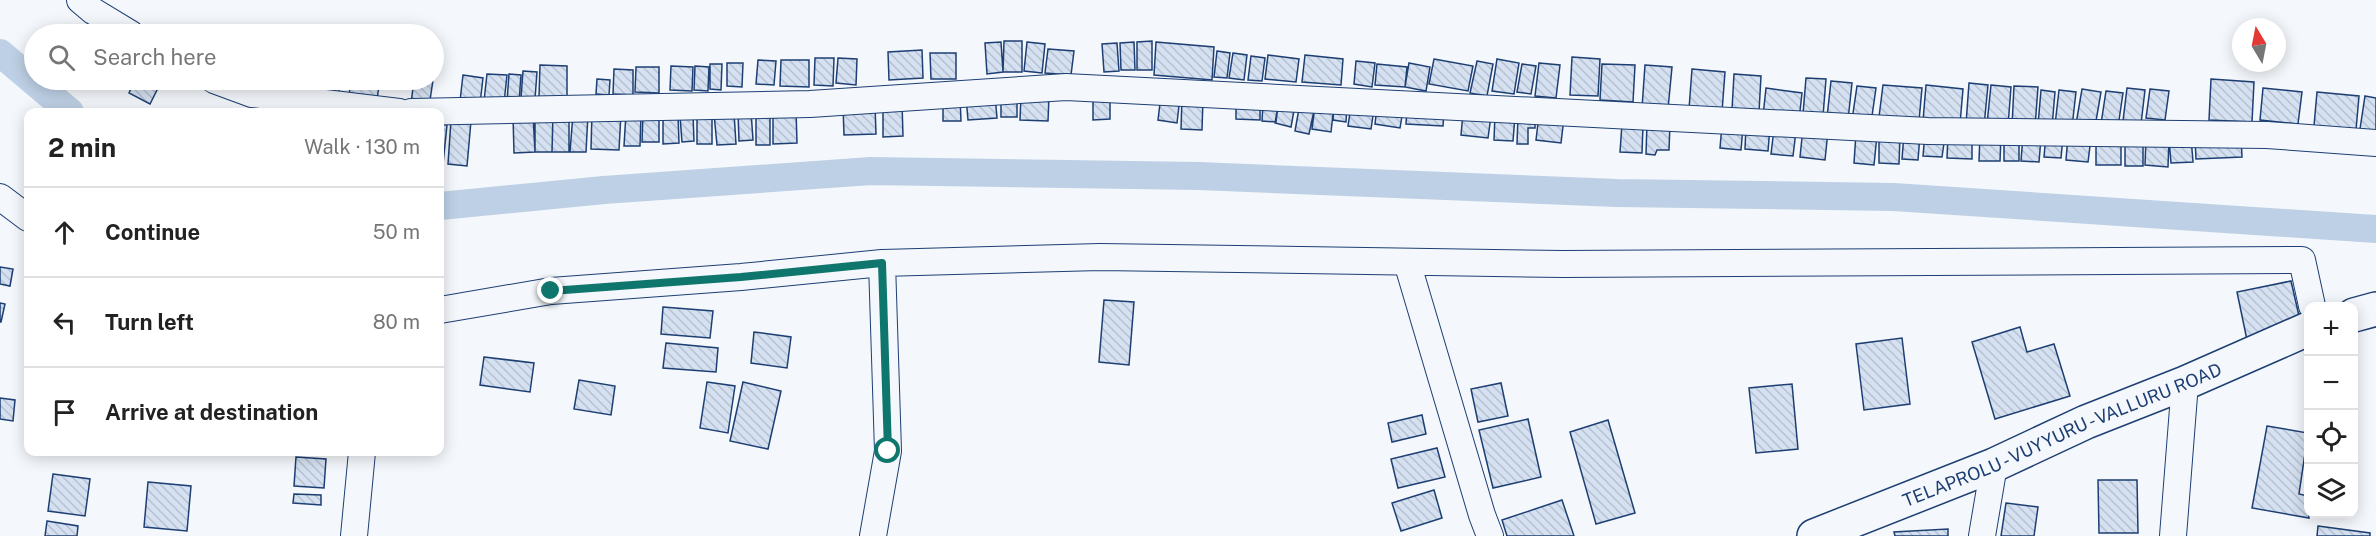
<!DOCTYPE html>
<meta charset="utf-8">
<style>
:root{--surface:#fff;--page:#f2f2f2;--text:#222;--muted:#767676;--line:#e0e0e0}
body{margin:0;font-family:"Public Sans",sans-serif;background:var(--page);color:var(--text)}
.controls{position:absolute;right:18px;bottom:18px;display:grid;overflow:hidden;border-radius:12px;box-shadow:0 3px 15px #0003}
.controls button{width:54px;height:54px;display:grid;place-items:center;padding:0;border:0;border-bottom:2px solid var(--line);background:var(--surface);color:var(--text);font:30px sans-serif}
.compass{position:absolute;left:2232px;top:18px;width:54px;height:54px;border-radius:50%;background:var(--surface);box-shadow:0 3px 15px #0003;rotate:350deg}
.stop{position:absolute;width:18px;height:18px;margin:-14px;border:4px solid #0f766e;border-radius:50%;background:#fff}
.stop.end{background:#0f766e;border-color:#fff;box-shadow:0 2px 6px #0008}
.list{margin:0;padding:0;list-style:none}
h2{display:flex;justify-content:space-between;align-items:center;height:78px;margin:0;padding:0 24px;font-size:26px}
h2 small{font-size:20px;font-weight:400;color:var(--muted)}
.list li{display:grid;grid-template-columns:39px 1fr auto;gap:18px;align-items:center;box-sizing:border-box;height:90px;padding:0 24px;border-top:2px solid var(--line)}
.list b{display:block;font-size:22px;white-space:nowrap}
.list em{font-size:20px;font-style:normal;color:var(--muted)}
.icon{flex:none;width:33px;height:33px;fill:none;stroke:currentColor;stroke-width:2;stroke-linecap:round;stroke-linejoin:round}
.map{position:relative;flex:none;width:2376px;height:536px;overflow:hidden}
.search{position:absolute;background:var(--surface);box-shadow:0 3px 15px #0003;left:24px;top:24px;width:420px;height:66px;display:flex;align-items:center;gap:15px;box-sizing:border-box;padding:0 21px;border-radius:33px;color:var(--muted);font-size:22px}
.panel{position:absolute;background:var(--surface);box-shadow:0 3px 15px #0003;left:24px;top:108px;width:420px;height:348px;border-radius:12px}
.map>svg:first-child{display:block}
</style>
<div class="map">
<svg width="2376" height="536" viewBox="0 0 2376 536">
<defs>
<pattern id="building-back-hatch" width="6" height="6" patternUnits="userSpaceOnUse" patternTransform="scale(1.5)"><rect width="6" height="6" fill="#d5e0f0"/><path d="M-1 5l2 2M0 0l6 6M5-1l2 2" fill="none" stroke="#b6c1d1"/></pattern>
</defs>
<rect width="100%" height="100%" fill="#f4f7fb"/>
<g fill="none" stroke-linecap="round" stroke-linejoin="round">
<!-- canal -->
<path stroke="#bed0e5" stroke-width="28" d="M 0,53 L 70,112
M 440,206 L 604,190 L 871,171 L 1199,176 L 1617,193 L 1893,197 L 2376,229"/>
</g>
<!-- building -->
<path fill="url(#building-back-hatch)" stroke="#1d3f73" stroke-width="1.5" d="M 1004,41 L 1022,41 L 1022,72 L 1003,72 Z
M 1152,41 L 1152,70 L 1137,70 L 1137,42 Z
M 1001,42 L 1003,72 L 987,74 L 985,43 Z
M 1027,42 L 1045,44 L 1042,73 L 1024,71 Z
M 1134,42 L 1135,70 L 1121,70 L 1120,43 Z
M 1156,42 L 1214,47 L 1212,80 L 1154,75 Z
M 1117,43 L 1119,71 L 1104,72 L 1102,44 Z
M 1048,49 L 1074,51 L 1071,75 L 1045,73 Z
M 922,50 L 923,78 L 889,80 L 888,52 Z
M 1217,51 L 1230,53 L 1227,78 L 1214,77 Z
M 930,53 L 956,53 L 956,79 L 931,79 Z
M 1233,53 L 1247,55 L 1244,80 L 1229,78 Z
M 1268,55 L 1299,59 L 1296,82 L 1265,79 Z
M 1305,55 L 1343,59 L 1341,85 L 1302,82 Z
M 1251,56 L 1265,58 L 1262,81 L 1248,80 Z
M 1572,57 L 1600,59 L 1598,96 L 1570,95 Z
M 815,58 L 834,58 L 833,86 L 814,85 Z
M 838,58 L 857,59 L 856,85 L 836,83 Z
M 1434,59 L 1473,66 L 1468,91 L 1429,84 Z
M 1497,59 L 1519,63 L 1514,94 L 1492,91 Z
M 758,60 L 776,61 L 774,85 L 756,84 Z
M 781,60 L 809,60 L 809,87 L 780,86 Z
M 1356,61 L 1375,63 L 1372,87 L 1354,84 Z
M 1477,61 L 1493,64 L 1487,96 L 1470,93 Z
M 727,63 L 743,63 L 742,87 L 727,86 Z
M 1409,63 L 1430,67 L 1426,91 L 1405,87 Z
M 1539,63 L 1560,65 L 1556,98 L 1535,96 Z
M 710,64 L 722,64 L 721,90 L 710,89 Z
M 1377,64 L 1407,67 L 1405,87 L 1375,85 Z
M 1522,64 L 1536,66 L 1531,94 L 1517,92 Z
M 1602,64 L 1635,65 L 1633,102 L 1600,100 Z
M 540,65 L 567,66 L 567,98 L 539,97 Z
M 1645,65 L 1672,67 L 1668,109 L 1642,108 Z
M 671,66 L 693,67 L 692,91 L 670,90 Z
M 695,66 L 709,67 L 708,91 L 694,90 Z
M 636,67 L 659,67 L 659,93 L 635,92 Z
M 614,69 L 633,70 L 633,95 L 613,94 Z
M 1692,69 L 1725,72 L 1722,112 L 1689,109 Z
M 523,71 L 537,72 L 535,99 L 521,98 Z
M 487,74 L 507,75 L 504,103 L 484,101 Z
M 509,74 L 521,75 L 519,102 L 507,101 Z
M 1734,74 L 1761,76 L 1759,112 L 1732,110 Z
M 463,75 L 483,78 L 480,104 L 460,101 Z
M 1806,78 L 1826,79 L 1823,116 L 1803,114 Z
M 597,79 L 610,80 L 609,95 L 596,94 Z
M 2211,79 L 2254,82 L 2252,122 L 2209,120 Z
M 135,80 L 162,80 L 150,104 L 129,93 Z
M 284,80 L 304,80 L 302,91 L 282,88 Z
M 311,80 L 340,80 L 339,93 L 309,90 Z
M 351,80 L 380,80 L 377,99 L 349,95 Z
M 414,80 L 433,80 L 429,107 L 411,104 Z
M 1831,81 L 1852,83 L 1848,120 L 1827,117 Z
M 1969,83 L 1988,85 L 1984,126 L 1966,124 Z
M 1883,85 L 1922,88 L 1919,121 L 1879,117 Z
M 1926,85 L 1963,89 L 1960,124 L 1923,121 Z
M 1991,85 L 2011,87 L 2008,126 L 1987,124 Z
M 1857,86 L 1876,88 L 1871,123 L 1852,120 Z
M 2014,86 L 2038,87 L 2035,127 L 2012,126 Z
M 1766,88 L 1802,93 L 1799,120 L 1763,116 Z
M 2127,88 L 2145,90 L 2141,124 L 2123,121 Z
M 2263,88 L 2302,92 L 2298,124 L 2260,120 Z
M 2082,89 L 2101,92 L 2095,127 L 2076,124 Z
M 2150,89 L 2169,91 L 2165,120 L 2146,118 Z
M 2041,90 L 2055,92 L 2052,127 L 2038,125 Z
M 2059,90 L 2076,92 L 2072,127 L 2055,125 Z
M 1110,91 L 1110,119 L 1093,120 L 1093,92 Z
M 2106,91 L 2123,93 L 2118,127 L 2101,124 Z
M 2317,92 L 2359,96 L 2356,130 L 2314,126 Z
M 1017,94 L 1017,117 L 1001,117 L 1001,95 Z
M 995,95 L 997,118 L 968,120 L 966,97 Z
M 1021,95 L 1049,96 L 1048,121 L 1020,120 Z
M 1161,95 L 1180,97 L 1177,123 L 1158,120 Z
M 2365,96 L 2376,98 L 2376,131 L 2360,129 Z
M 960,98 L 961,121 L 943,121 L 943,99 Z
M 1182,98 L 1203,99 L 1202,130 L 1181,129 Z
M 1236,101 L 1260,101 L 1260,120 L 1236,119 Z
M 883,103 L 902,103 L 903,136 L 883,137 Z
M 1300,103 L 1315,106 L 1309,134 L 1295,131 Z
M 1263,104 L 1278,106 L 1276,122 L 1262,121 Z
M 875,105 L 876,134 L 844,135 L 843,106 Z
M 1295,105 L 1291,127 L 1275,123 L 1278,106 Z
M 1334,105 L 1347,105 L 1346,122 L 1333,120 Z
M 1334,105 L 1331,132 L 1312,129 L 1315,106 Z
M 1351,106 L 1374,109 L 1371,129 L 1348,126 Z
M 1377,107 L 1403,110 L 1400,128 L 1375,124 Z
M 1407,108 L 1444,111 L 1443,126 L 1406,124 Z
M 773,110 L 796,110 L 797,143 L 773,144 Z
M 751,111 L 753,140 L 739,141 L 738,112 Z
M 592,112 L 621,113 L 619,150 L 591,149 Z
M 756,112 L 770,112 L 770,145 L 756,145 Z
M 535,113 L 553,113 L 552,152 L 535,152 Z
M 553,113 L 569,114 L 569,152 L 552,152 Z
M 626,113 L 641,113 L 640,146 L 624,146 Z
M 734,113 L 736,144 L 717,145 L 714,114 Z
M 1463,113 L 1491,116 L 1488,138 L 1461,135 Z
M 573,114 L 588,114 L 586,152 L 570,152 Z
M 643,114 L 659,114 L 659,142 L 642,142 Z
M 533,115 L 535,152 L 514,153 L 513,116 Z
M 663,115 L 678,115 L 679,143 L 663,144 Z
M 693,115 L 694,141 L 682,142 L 680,116 Z
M 697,115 L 712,115 L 712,144 L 697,144 Z
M 1495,115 L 1515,116 L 1513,141 L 1494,140 Z
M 1539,115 L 1564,118 L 1561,143 L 1536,140 Z
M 1518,116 L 1535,117 L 1535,128 L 1528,128 L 1528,144 L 1517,144 Z
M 451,120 L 471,121 L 467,166 L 448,164 Z
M 1647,123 L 1670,124 L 1669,150 L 1657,150 L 1655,155 L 1646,154 Z
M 440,124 L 447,125 L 443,164 L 440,164 Z
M 1622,124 L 1643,125 L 1642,153 L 1620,152 Z
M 1722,125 L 1743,127 L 1741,150 L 1720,148 Z
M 1746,126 L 1770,127 L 1768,151 L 1745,149 Z
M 1803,128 L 1828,131 L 1825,160 L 1800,157 Z
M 1774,129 L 1796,131 L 1793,156 L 1771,154 Z
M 1856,133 L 1877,135 L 1874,165 L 1854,163 Z
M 1904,134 L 1920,135 L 1918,160 L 1902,159 Z
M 1925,134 L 1945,136 L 1942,157 L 1923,156 Z
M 1879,135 L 1900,136 L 1899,164 L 1879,163 Z
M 1948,135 L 1972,136 L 1972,159 L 1947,158 Z
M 1980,135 L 2001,136 L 2000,161 L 1979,161 Z
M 2046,135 L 2063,137 L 2061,158 L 2044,157 Z
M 2004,136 L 2019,136 L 2019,161 L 2004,161 Z
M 2023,136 L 2041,138 L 2039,162 L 2021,161 Z
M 2068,136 L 2091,138 L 2088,162 L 2066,160 Z
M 2241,136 L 2242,157 L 2196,159 L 2195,138 Z
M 2096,137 L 2121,137 L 2121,165 L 2096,165 Z
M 2191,137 L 2193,162 L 2171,163 L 2169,139 Z
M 2125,138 L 2143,138 L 2143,166 L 2125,166 Z
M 2146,138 L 2169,139 L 2168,167 L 2145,165 Z
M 0,267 L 13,269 L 10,286 L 0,284 Z
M 2291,281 L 2302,329 L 2247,340 L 2237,292 Z
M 1104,300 L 1134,302 L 1129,365 L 1099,362 Z
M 0,303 L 5,304 L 1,322 L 0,322 Z
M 663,307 L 713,311 L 710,338 L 661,334 Z
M 2020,327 L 2027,352 L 2054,344 L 2070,396 L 1995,419 L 1972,342 Z
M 754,332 L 791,337 L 787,368 L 751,363 Z
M 1902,338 L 1910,404 L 1864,410 L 1856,344 Z
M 666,343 L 718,348 L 716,372 L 663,368 Z
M 484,357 L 534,363 L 530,392 L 480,385 Z
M 579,380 L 615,386 L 611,415 L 574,409 Z
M 707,382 L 735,386 L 728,433 L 700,428 Z
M 743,382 L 781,391 L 768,449 L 730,441 Z
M 1501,383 L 1508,416 L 1478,422 L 1471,389 Z
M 1792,384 L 1798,449 L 1756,453 L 1749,388 Z
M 0,398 L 15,400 L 13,421 L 0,419 Z
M 1422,415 L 1426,434 L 1392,442 L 1388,423 Z
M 1528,419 L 1541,477 L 1493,488 L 1479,430 Z
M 1608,420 L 1635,513 L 1596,524 L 1570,432 Z
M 2267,426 L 2308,433 L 2299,494 L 2308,496 L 2309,518 L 2252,508 Z
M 1437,448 L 1445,477 L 1398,488 L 1391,459 Z
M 296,457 L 326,459 L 324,488 L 294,486 Z
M 53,474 L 90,479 L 85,516 L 48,511 Z
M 2098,480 L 2137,480 L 2138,533 L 2099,533 Z
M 148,482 L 191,486 L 187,531 L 144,527 Z
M 1434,490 L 1442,518 L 1401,531 L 1392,503 Z
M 294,494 L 321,495 L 321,505 L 293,503 Z
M 1562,500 L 1574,536 L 1507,536 L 1502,520 Z
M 2006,503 L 2038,507 L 2034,536 L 2001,536 Z
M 47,521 L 78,526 L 77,536 L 45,536 Z
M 2318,526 L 2370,533 L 2370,536 L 2317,536 Z
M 1948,529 L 1948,536 L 1895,536 L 1894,532 Z"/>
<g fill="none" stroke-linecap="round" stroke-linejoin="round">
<!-- street casing -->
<g stroke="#1d3f73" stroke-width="28">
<path id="street" d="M 80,0 L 93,11 L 131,34
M 214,80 L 252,94 L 399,112
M 411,112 L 810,104 L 1066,87 L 1928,131 L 2267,135 L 2376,143
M 0,197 L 28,218
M 1407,262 L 1482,515 L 1490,536
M 440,310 L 551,291 L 741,277 L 882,263 L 1100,257 L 1563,264 L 2302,260 L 2312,306
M 354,536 L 362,452
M 873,536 L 888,451 L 882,263
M 1982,536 L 1994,465
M 2173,536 L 2185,383"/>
</g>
<!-- primary casing -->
<g stroke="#1d3f73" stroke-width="36">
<g id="primary">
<path d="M 2354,315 L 2376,309"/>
<path id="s1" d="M 1814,536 L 1994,465 L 2086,422 L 2185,383 L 2308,329"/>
</g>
</g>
<!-- street -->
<use href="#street" stroke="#f4f7fb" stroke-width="26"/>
<!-- primary -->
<use href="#primary" stroke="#f4f7fb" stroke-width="33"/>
</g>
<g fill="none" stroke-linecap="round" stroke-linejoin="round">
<!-- route -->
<path stroke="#0f766e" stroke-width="8" d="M 551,291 L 741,277 L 882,263 L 888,451"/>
</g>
<g text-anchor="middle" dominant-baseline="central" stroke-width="4.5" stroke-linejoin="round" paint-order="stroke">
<!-- street labels -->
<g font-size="18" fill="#1d3f73" stroke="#f4f7fb">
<text stroke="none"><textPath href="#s1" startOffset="268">TELAPROLU - VUYYURU - VALLURU ROAD</textPath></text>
</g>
</g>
</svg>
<div class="controls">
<button>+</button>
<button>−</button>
<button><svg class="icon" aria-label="locate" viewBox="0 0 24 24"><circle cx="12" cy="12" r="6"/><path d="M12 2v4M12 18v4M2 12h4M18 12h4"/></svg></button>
<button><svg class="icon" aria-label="layers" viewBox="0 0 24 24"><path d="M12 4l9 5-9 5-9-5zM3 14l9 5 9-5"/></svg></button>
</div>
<svg class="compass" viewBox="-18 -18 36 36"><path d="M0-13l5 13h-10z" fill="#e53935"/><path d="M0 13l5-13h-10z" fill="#767676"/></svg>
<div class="stop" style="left:888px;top:451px"></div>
<div class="stop end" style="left:551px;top:291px"></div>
<div class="search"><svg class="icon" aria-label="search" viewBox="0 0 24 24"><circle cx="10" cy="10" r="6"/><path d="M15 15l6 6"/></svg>Search here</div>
<section class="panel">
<h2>2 min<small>Walk · 130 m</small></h2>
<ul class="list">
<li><svg class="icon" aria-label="ahead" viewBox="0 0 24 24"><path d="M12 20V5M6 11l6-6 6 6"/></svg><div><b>Continue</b></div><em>50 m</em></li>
<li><svg class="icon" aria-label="left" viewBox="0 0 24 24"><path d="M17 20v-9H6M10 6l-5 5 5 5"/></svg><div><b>Turn left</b></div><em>80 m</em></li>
<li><svg class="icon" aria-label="arrive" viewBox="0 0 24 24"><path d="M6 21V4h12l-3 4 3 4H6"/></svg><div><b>Arrive at destination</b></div></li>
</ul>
</section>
</div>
